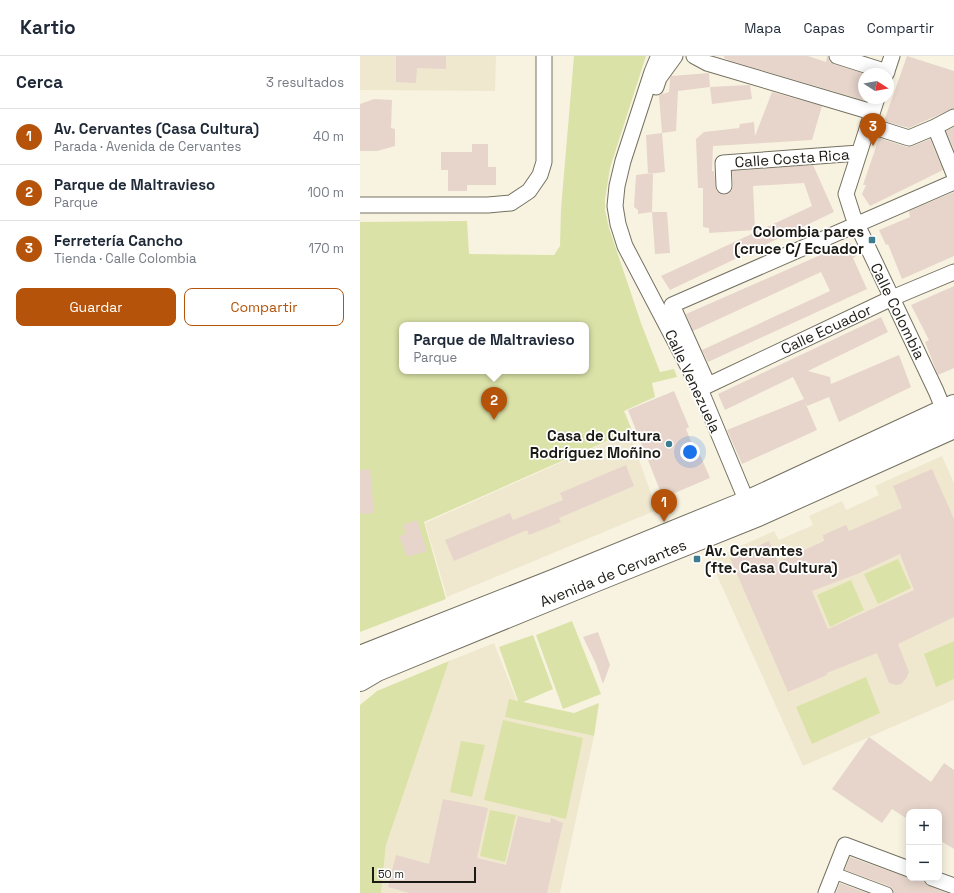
<!DOCTYPE html>
<html lang="es">
<meta charset="utf-8">
<style>
:root{--surface:#fff;--page:#f6f6f7;--text:#1f2937;--muted:#747a83;--line:#e0e1e3;--accent:#b45309}
body{margin:0;font-family:"Space Grotesk",sans-serif;background:var(--page);color:var(--text)}
.controls{position:absolute;right:12px;bottom:12px;display:grid;overflow:hidden;border-radius:8px;box-shadow:0 2px 10px #0003}
.controls button{width:36px;height:36px;display:grid;place-items:center;padding:0;border:0;border-bottom:1px solid var(--line);background:var(--surface);color:var(--text);font:20px sans-serif}
.compass{position:absolute;left:498px;top:12px;width:36px;height:36px;border-radius:50%;background:var(--surface);box-shadow:0 2px 10px #0003;rotate:101deg}
.scale{position:absolute;left:12px;bottom:10px;width:104px;box-sizing:border-box;padding-left:4px;border:2px solid #1c1a14;border-top:0;font-size:11px;line-height:14px;white-space:nowrap;color:#1c1a14;-webkit-text-stroke:3px #fff;paint-order:stroke}
.you{position:absolute;left:330px;top:396px;width:14px;height:14px;margin:-10px;border:3px solid #fff;border-radius:50%;background:#1a73e8;box-shadow:0 0 0 6px #1a73e833}
.badge{display:grid;place-items:center;width:26px;height:26px;border-radius:50%;background:var(--accent);color:#fff;font-size:13px;font-weight:700}
.pin{position:absolute;translate:-50% -33px;filter:drop-shadow(0 1px 2px #0008)}
.pin::after{content:'';position:absolute;top:21px;width:14px;height:12px;background:inherit;clip-path:polygon(0 0,100% 0,50% 100%)}
.popup{position:absolute;left:39px;top:266px;width:190px;height:52px;box-sizing:border-box;display:grid;place-content:center;border-radius:8px;background:var(--surface);filter:drop-shadow(0 1px 3px #0005);font-size:13px;white-space:nowrap;color:var(--muted)}
.popup b{font-size:15px;color:var(--text)}
.popup::after{content:'';position:absolute;left:50%;top:100%;margin-left:-8px;border:8px solid transparent;border-top-color:var(--surface)}
.list{margin:0;padding:0;list-style:none}
h2{display:flex;justify-content:space-between;align-items:center;height:52px;margin:0;padding:0 16px;font-size:17px}
h2 small{font-size:13px;font-weight:400;color:var(--muted)}
.list li{display:grid;grid-template-columns:26px 1fr auto;gap:12px;align-items:center;box-sizing:border-box;height:56px;padding:0 16px;border-top:1px solid var(--line)}
.list b{display:block;font-size:15px;white-space:nowrap}
.list p{margin:0;font-size:13px;white-space:nowrap;color:var(--muted)}
.list em{font-size:13px;font-style:normal;color:var(--muted)}
.actions{display:flex;gap:8px;padding:12px 16px}
.actions a{flex:1;padding:9px 0;border:1px solid var(--accent);border-radius:8px;text-align:center;font-size:14px;color:var(--accent)}
.actions .main{background:var(--accent);color:#fff}
.map{position:relative;flex:none;width:594px;height:837px;overflow:hidden}
header{display:flex;align-items:center;gap:24px;box-sizing:border-box;height:56px;padding:0 20px;background:var(--surface);border-bottom:1px solid var(--line)}
header strong{font-size:19px}
nav{display:flex;gap:22px;margin-inline-start:auto;font-size:14px}
main{display:flex}
aside{flex:1;background:var(--surface)}
.map>svg:first-child{display:block}
</style>
<header>
<strong>Kartio</strong>
<nav><a>Mapa</a><a>Capas</a><a>Compartir</a></nav>
</header>
<main>
<aside>
<h2>Cerca<small>3 resultados</small></h2>
<ul class="list">
<li><span class="badge">1</span><div><b>Av. Cervantes (Casa Cultura)</b><p>Parada · Avenida de Cervantes</p></div><em>40 m</em></li>
<li><span class="badge">2</span><div><b>Parque de Maltravieso</b><p>Parque</p></div><em>100 m</em></li>
<li><span class="badge">3</span><div><b>Ferretería Cancho</b><p>Tienda · Calle Colombia</p></div><em>170 m</em></li>
</ul>
<div class="actions"><a class="main">Guardar</a><a>Compartir</a></div>
</aside>
<div class="map">
<svg width="594" height="837" viewBox="0 0 594 837">
<rect width="100%" height="100%" fill="#f8f3e1"/>
<!-- built -->
<path fill="#efe8cf" d="M 0,0 L 136,0 L 135,35 L 0,34 Z
M 269,376 L 297,454 L 87,541 L 65,467 Z
M 582,400 L 594,427 L 594,644 L 443,710 L 350,504 L 414,475 L 419,484 L 453,469 L 449,460 L 482,445 L 486,454 L 519,439 L 515,430 Z
M 134,587 L 157,645 L 145,661 L 234,680 L 200,837 L 21,837 L 26,789 L 89,605 Z"/>
<!-- green -->
<path fill="#dbe2a7" fill-rule="evenodd" d="M 214,0 L 286,0 L 250,112 L 245,143 L 245,154 L 249,172 L 281,267 L 300,316 L 314,313 L 317,321 L 292,327 L 295,341 L 264,355 L 272,374 L 64,466 L 86,543 L 0,576 L 0,166 L 107,165 L 109,198 L 194,199 L 200,190 L 201,153 ZM 42,269 L 226,269 L 226,315 L 42,315 Z
M 538,503 L 551,532 L 518,548 L 504,518 Z
M 491,524 L 504,554 L 470,571 L 457,539 Z
M 212,565 L 241,638 L 203,653 L 176,579 Z
M 173,579 L 193,633 L 163,646 L 214,657 L 239,647 L 234,680 L 145,661 L 149,643 L 158,645 L 139,591 Z
M 594,585 L 594,623 L 576,631 L 564,598 Z
M 89,605 L 26,789 L 21,837 L 0,837 L 0,649 L 17,635 Z
M 506,621 L 520,657 L 452,688 L 436,651 Z
M 143,664 L 223,682 L 206,763 L 124,744 Z
M 101,685 L 125,689 L 112,741 L 90,736 Z
M 130,754 L 156,759 L 145,806 L 120,800 Z"/>
<!-- building -->
<path fill="#e7d5cb" fill-rule="evenodd" d="M 36,0 L 86,0 L 86,13 L 57,12 L 56,27 L 36,26 Z
M 364,0 L 448,0 L 466,6 L 467,0 L 468,0 L 470,6 L 474,8 L 504,18 L 504,40 L 503,44 L 371,5 L 364,2 Z
M 547,0 L 594,15 L 594,52 L 549,72 L 524,65 Z
M 349,17 L 350,31 L 318,35 L 316,75 L 302,77 L 299,39 L 309,36 L 310,23 L 311,20 Z
M 389,29 L 390,29 L 392,43 L 352,48 L 350,31 Z
M 412,36 L 462,50 L 452,84 L 353,90 L 352,115 L 354,115 L 356,134 L 360,138 L 364,139 L 368,138 L 372,134 L 373,130 L 372,115 L 453,109 L 474,156 L 310,234 L 301,220 L 452,150 L 444,127 L 393,130 L 395,174 L 349,177 L 349,172 L 343,171 L 343,132 L 338,132 L 336,83 L 344,76 L 379,72 L 380,68 L 394,66 L 395,80 Z
M 14,43 L 32,44 L 31,72 L 35,73 L 35,90 L 17,95 L 0,95 L 0,48 Z
M 594,71 L 594,94 L 586,75 Z
M 302,77 L 305,116 L 288,118 L 286,79 Z
M 519,82 L 547,91 L 553,90 L 570,83 L 583,114 L 510,150 L 502,138 L 506,129 L 503,129 Z
M 112,88 L 128,88 L 128,111 L 136,111 L 136,129 L 107,129 L 107,135 L 88,135 L 88,114 L 81,114 L 81,96 L 112,96 Z
M 293,117 L 292,156 L 278,158 L 278,154 L 274,151 L 276,119 Z
M 594,136 L 594,200 L 542,223 L 528,188 L 526,189 L 519,174 L 550,161 L 549,155 Z
M 292,156 L 307,156 L 310,197 L 295,198 Z
M 490,186 L 496,200 L 493,202 L 507,233 L 348,306 L 342,294 L 470,235 L 461,216 L 333,275 L 326,258 Z
M 594,230 L 594,312 L 578,319 L 565,286 L 569,284 L 551,249 Z
M 521,261 L 528,276 L 448,315 L 470,321 L 471,328 L 539,299 L 551,331 L 479,366 L 469,341 L 447,350 L 444,344 L 457,374 L 382,408 L 367,374 L 444,343 L 433,321 L 365,354 L 358,338 Z
M 314,335 L 329,371 L 326,373 L 332,388 L 335,387 L 350,422 L 303,442 L 268,354 Z
M 266,409 L 274,430 L 199,462 L 201,466 L 169,479 L 167,474 L 94,505 L 85,484 L 150,457 L 153,464 L 203,444 L 200,437 Z
M 10,413 L 14,457 L 0,458 L 0,414 Z
M 572,413 L 594,463 L 594,561 L 538,588 L 549,616 L 546,623 L 541,628 L 536,629 L 529,627 L 517,597 L 467,617 L 467,619 L 428,636 L 370,502 L 409,485 L 418,506 L 464,485 L 463,479 L 486,469 L 489,475 L 542,452 L 533,430 ZM 540,498 L 554,534 L 468,573 L 452,535 L 497,518 Z
M 57,464 L 67,495 L 47,501 L 39,480 L 46,478 L 43,469 Z
M 238,576 L 250,609 L 243,628 L 236,608 L 223,581 Z
M 509,681 L 571,726 L 584,707 L 594,714 L 594,793 L 579,784 L 579,756 L 549,756 L 549,764 L 532,753 L 522,767 L 472,733 Z
M 83,743 L 128,752 L 117,802 L 146,809 L 158,760 L 190,767 L 191,762 L 203,767 L 187,837 L 49,837 L 28,831 L 36,799 L 69,808 Z
M 490,801 L 546,821 L 563,822 L 565,827 L 569,830 L 587,837 L 534,837 L 533,833 L 529,830 L 485,814 Z
M 480,827 L 507,837 L 476,837 Z"/>
<g fill="none" stroke-linecap="round" stroke-linejoin="round">
<!-- pedestrian casing -->
<g stroke="#757161" stroke-width="13">
<path id="pedestrian" d="M 474,817 L 527,837"/>
</g>
<!-- minor casing -->
<g stroke="#757161" stroke-width="17">
<path id="minor" d="M 302,0 L 297,4 L 292,16 L 263,105 L 257,130 L 255,150 L 258,168 L 265,190 L 340,333 L 387,446
M 334,0 L 347,7 L 512,56
M 477,0 L 527,16
M 526,18 L 532,0
M 296,31 L 299,22 L 315,0
M 517,42 L 486,138 L 493,160 L 576,335 L 588,364
M 508,69 L 549,82 L 575,71 L 594,61
M 575,71 L 594,118
M 364,130 L 363,107 L 499,97
M 0,149 L 128,149 L 151,147 L 169,135 L 180,119 L 184,106 L 184,0
M 348,329 L 312,249 L 594,126
M 340,333 L 532,242 L 594,216
M 572,822 L 594,830
M 466,837 L 485,789 L 549,813"/>
</g>
<!-- primary casing -->
<g stroke="#757161" stroke-width="24">
<path id="primary" d="M 0,601 L 193,525 L 387,446 L 594,350
M 0,624 L 17,614 L 234,525 L 398,459 L 594,371"/>
</g>
<!-- pedestrian -->
<use href="#pedestrian" stroke="#fff" stroke-width="11"/>
<!-- minor -->
<use href="#minor" stroke="#fff" stroke-width="15"/>
<!-- primary -->
<use href="#primary" stroke="#fff" stroke-width="22"/>
</g>
<!-- markers -->
<g fill="#3c7c90" stroke="#fff" stroke-width="1.5">
<rect x="508" y="180" width="8" height="8" rx="2"/>
<circle cx="309" cy="388" r="4"/>
<rect x="333" y="499" width="8" height="8" rx="2"/>
</g>
<g text-anchor="middle" dominant-baseline="central" stroke-width="3.5" stroke-linejoin="round" paint-order="stroke">
<!-- street labels -->
<g font-size="15" fill="#1c1a14" stroke="#fff">
<text transform="translate(432 102) rotate(-4)">Calle Costa Rica</text>
<text transform="translate(538 255) rotate(64)">Calle Colombia</text>
<text transform="translate(466 273) rotate(-25)">Calle Ecuador</text>
<text transform="translate(333 325) rotate(65)">Calle Venezuela</text>
<text transform="translate(253 517) rotate(-22)">Avenida de Cervantes</text>
</g>
<!-- poi labels -->
<g font-size="15" font-weight="bold" fill="#1c1a14" stroke="#fff" text-anchor="end">
<text x="504" y="175">Colombia pares<tspan x="504" dy="17">(cruce C/ Ecuador</tspan></text>
<text x="301" y="379">Casa de Cultura<tspan x="301" dy="17">Rodríguez Moñino</tspan></text>
<text x="345" y="494" text-anchor="start">Av. Cervantes<tspan x="345" dy="17">(fte. Casa Cultura)</tspan></text>
</g>
</g>
</svg>
<div class="controls">
<button>+</button>
<button>−</button>
</div>
<svg class="compass" viewBox="-18 -18 36 36"><path d="M0-13l5 13h-10z" fill="#e53935"/><path d="M0 13l5-13h-10z" fill="#747a83"/></svg>
<div class="scale">50 m</div>
<div class="you"></div>
<div class="pin badge" style="left:304px;top:466px">1</div>
<div class="pin badge" style="left:134px;top:364px">2</div>
<div class="popup"><b>Parque de Maltravieso</b>Parque</div>
<div class="pin badge" style="left:513px;top:90px">3</div>
</div>
</main>
